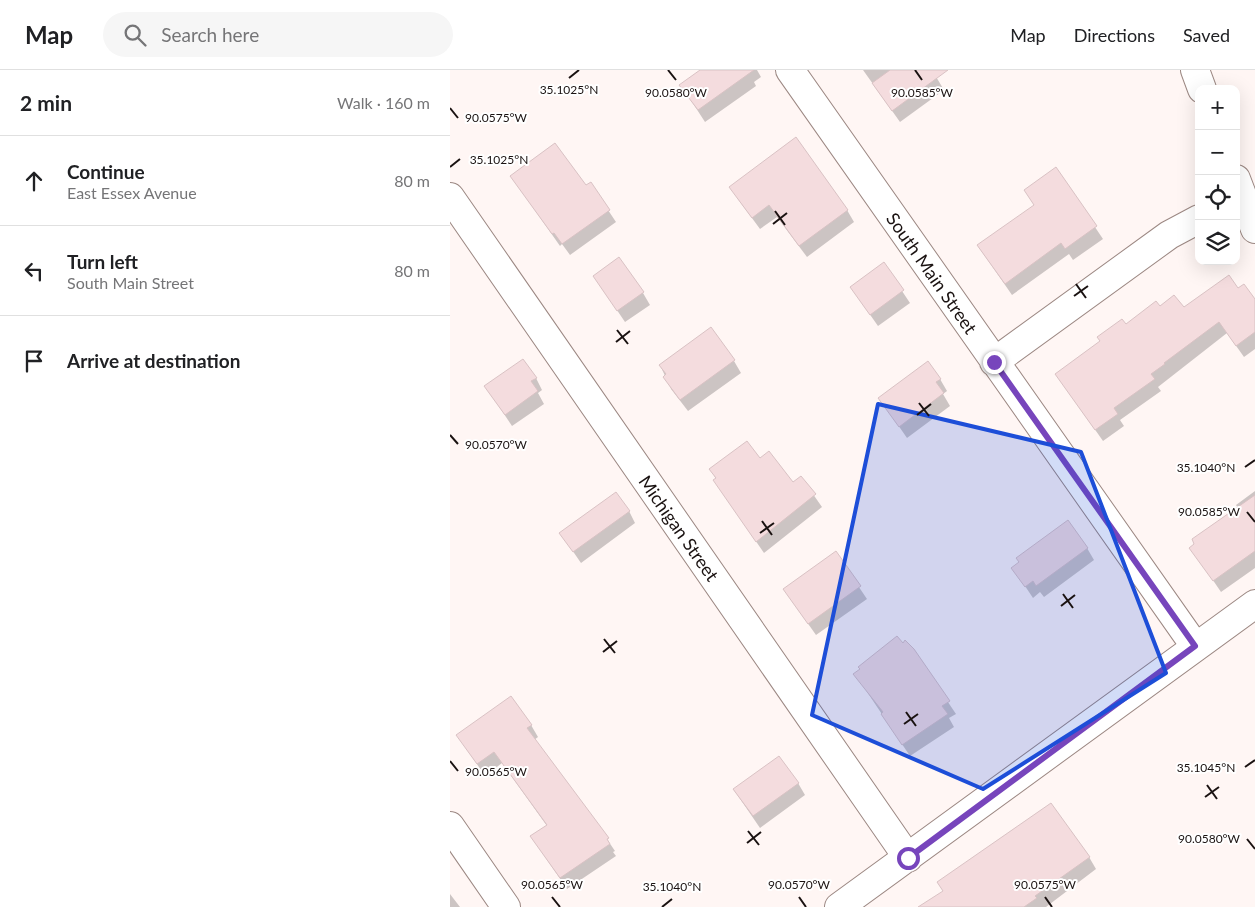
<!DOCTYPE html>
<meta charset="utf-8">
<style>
:root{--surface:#fff;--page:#f6f6f6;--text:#202124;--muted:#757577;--line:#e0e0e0}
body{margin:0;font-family:Lato,sans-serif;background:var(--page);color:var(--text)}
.controls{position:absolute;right:15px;top:15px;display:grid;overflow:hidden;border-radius:10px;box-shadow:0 5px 20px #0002}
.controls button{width:45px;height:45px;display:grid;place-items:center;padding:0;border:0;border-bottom:1px solid var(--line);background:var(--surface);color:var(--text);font:25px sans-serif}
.stop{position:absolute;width:15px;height:15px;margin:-11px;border:4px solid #7745bc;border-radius:50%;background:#fff}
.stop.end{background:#7745bc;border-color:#fff;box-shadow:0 1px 5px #0008}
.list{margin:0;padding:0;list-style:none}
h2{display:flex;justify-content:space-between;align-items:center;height:65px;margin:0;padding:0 20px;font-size:21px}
h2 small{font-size:16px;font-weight:400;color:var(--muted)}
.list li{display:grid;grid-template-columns:32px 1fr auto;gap:15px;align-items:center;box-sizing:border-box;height:90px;padding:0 20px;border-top:1px solid var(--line)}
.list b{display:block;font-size:19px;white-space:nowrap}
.list p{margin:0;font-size:16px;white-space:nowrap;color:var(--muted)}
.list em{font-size:16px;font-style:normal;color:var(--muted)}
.icon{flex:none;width:28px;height:28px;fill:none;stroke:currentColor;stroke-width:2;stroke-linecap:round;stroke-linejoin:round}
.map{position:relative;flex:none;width:805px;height:837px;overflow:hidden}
header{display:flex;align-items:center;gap:30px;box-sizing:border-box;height:70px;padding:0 25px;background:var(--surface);border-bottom:1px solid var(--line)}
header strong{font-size:24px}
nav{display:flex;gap:28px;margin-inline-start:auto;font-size:18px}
.search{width:350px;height:45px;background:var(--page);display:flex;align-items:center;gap:12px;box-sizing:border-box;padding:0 18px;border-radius:28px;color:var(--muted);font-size:19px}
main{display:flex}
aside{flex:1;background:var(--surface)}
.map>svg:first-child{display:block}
</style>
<header>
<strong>Map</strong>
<div class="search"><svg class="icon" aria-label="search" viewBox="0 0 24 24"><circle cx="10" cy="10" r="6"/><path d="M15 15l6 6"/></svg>Search here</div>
<nav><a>Map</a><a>Directions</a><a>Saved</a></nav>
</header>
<main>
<aside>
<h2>2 min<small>Walk · 160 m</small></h2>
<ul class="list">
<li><svg class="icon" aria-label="ahead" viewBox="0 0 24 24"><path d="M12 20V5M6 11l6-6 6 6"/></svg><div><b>Continue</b><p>East Essex Avenue</p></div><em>80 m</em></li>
<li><svg class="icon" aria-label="left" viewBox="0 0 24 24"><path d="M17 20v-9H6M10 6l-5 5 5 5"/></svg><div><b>Turn left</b><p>South Main Street</p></div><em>80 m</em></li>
<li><svg class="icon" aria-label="arrive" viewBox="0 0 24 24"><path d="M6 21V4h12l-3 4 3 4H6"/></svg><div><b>Arrive at destination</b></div></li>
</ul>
</aside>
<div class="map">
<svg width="805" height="837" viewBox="0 0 805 837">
<rect width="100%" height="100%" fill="#fff6f4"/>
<!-- shadow -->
<path fill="#0003" d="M 252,0 L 307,0 L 311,7 L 304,12 L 306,16 L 255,52 L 231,15 Z
M 413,0 L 482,0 L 494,20 L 450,52 Z
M 606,99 L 653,169 L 623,190 L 619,184 L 562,225 L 528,176 L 585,136 Z
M 61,106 L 136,117 L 140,113 L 166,152 L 120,185 L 112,174 L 110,176 Z
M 288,129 L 397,140 L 404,152 L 357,187 L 327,147 L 310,159 Z
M 434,194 L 460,233 L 428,256 L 409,229 Z
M 152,218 L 193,223 L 200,235 L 175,252 Z
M 788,220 L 805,231 L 805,279 L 794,287 L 777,263 L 708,317 L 711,321 L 670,350 L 674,356 L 653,371 L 606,304 L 675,255 L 709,237 L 733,239 Z
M 284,291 L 291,303 L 238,341 L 221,319 L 210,295 Z
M 86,308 L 92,320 L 88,323 L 94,334 L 62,356 L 36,317 Z
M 490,309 L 497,321 L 493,324 L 500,336 L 457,368 L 430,329 Z
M 310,390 L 342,414 L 351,407 L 372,437 L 314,483 L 272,422 L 261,399 Z
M 805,421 L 805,498 L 771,522 L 741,478 L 788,438 L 786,435 Z
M 179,441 L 185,453 L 131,493 L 111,464 Z
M 637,478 L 644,490 L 594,527 L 590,522 L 583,528 L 563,498 L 570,493 Z
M 386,483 L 417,529 L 366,565 L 342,531 Z
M 452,575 L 463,580 L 506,644 L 499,648 L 504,657 L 460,686 L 405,604 Z
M 81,655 L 88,667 L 84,670 L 133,734 L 165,781 L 163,782 L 166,786 L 117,819 L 89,778 L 97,756 L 52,693 L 35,706 L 8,666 Z
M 348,713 L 355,725 L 310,758 L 284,720 Z
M 639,787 L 646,799 L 596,837 L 472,837 Z
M 0,824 L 10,837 L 0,837 Z"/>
<!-- building -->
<path fill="#f4dcde" stroke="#d9c2c4" d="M 250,0 L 304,0 L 248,40 L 229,15 Z
M 440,0 L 498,0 L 442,41 L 422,13 Z
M 346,67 L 398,140 L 349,176 L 319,135 L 302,148 L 279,117 Z
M 105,73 L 136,115 L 141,112 L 160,140 L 112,174 L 104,163 L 102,164 L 60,106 Z
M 606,97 L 647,156 L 615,179 L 611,173 L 555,214 L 527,175 L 584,135 L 574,120 Z
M 169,187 L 194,222 L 167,241 L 143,206 Z
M 434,192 L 454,220 L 420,245 L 400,217 Z
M 779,205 L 788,218 L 794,214 L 805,229 L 805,262 L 786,276 L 769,252 L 714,293 L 715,294 L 701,304 L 705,309 L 664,338 L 668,344 L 645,360 L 605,304 L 650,271 L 647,267 L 672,249 L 676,254 L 706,231 L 710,236 L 724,225 L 734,237 Z
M 261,257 L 285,290 L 230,330 L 213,307 L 216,304 L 209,295 Z
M 73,289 L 87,308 L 81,311 L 88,321 L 55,345 L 34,316 Z
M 478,291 L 491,309 L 486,312 L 494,323 L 449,357 L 428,328 Z
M 297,371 L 310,388 L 319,381 L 343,412 L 351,406 L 366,424 L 306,472 L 263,410 L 266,408 L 259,399 Z
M 166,422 L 180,441 L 123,482 L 109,463 Z
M 805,425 L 805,481 L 763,511 L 739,478 L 744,474 L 742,469 Z
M 618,450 L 638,478 L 586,516 L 583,511 L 575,517 L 561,498 L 569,492 L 566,488 Z
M 386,481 L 411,516 L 358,554 L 333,519 Z
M 447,566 L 453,573 L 455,570 L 464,579 L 500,631 L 492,636 L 498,644 L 452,675 L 431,644 L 433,642 L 403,604 L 410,599 L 408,597 Z
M 61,626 L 82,655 L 77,658 L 159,768 L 157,769 L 160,774 L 110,808 L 80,766 L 97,755 L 44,682 L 27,694 L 6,665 Z
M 329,686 L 349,713 L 303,746 L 283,719 Z
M 601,733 L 640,787 L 585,826 L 587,828 L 574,837 L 468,837 L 493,821 L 487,812 Z"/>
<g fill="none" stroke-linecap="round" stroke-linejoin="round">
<!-- minor casing -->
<g stroke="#9c8883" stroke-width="30">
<path id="minor" d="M 340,0 L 745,576
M 745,0 L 752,19
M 786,109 L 805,159
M 0,127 L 458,788
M 544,292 L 719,165 L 749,149
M 0,756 L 56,837
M 389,837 L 805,534"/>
</g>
<!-- minor -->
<use href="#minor" stroke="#fff" stroke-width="28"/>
</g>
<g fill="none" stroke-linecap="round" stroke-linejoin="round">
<!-- route -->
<path stroke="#7745bc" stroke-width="6" d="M 458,788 L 745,576 L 544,292"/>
</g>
<!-- marked area -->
<path fill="#1d4ed8" fill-opacity="0.2" stroke="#1d4ed8" stroke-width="4" stroke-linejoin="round" d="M 428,334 L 631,382 L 716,603 L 533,719 L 362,645 Z"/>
<!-- ticks -->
<path fill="none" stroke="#1a1211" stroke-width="2" d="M 218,0 L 226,10M 465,0 L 472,10M 119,8 L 129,0M 0,38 L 8,48M 0,97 L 10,89M 325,141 L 335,155M 323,154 L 337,143M 626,214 L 636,228M 624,226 L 638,216M 167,260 L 178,274M 166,272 L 180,261M 469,333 L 479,346M 467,345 L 481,334M 0,365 L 8,374M 795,397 L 805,390M 797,442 L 805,452M 312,451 L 322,465M 310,463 L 324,453M 613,524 L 623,538M 611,536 L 625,525M 154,569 L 165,583M 153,582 L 167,571M 456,642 L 466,656M 454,654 L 468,644M 0,691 L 8,701M 795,697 L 805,690M 757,715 L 767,729M 755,727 L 769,717M 298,761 L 309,775M 797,769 L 805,779M 297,773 L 311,762M 102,827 L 110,837M 349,827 L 356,837M 595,827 L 602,837M 212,837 L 222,829"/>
<g text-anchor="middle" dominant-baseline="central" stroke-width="4" stroke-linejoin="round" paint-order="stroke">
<!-- street labels -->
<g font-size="18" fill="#1a1211" stroke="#fff">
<text transform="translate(482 203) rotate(55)">South Main Street</text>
<text transform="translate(229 458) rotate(55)">Michigan Street</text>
</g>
</g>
<g font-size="12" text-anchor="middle" fill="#1a1211" stroke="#fff" stroke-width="4" stroke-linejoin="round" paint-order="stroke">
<text x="119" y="24">35.1025°N</text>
<text x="226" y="27">90.0580°W</text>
<text x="472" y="27">90.0585°W</text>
<text x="46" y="52">90.0575°W</text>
<text x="49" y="94">35.1025°N</text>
<text x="46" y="379">90.0570°W</text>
<text x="756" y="402">35.1040°N</text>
<text x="759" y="446">90.0585°W</text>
<text x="756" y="702">35.1045°N</text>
<text x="46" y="706">90.0565°W</text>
<text x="759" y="773">90.0580°W</text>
<text x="102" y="819">90.0565°W</text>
<text x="349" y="819">90.0570°W</text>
<text x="595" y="819">90.0575°W</text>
<text x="222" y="821">35.1040°N</text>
</g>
</svg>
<div class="controls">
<button>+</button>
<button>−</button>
<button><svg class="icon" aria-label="locate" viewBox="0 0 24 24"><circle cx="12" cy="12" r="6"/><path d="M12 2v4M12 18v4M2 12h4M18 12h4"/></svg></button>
<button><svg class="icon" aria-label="layers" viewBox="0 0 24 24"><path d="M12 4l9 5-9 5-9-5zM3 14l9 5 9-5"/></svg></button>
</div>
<div class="stop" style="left:458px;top:788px"></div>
<div class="stop end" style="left:544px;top:292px"></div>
</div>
</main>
